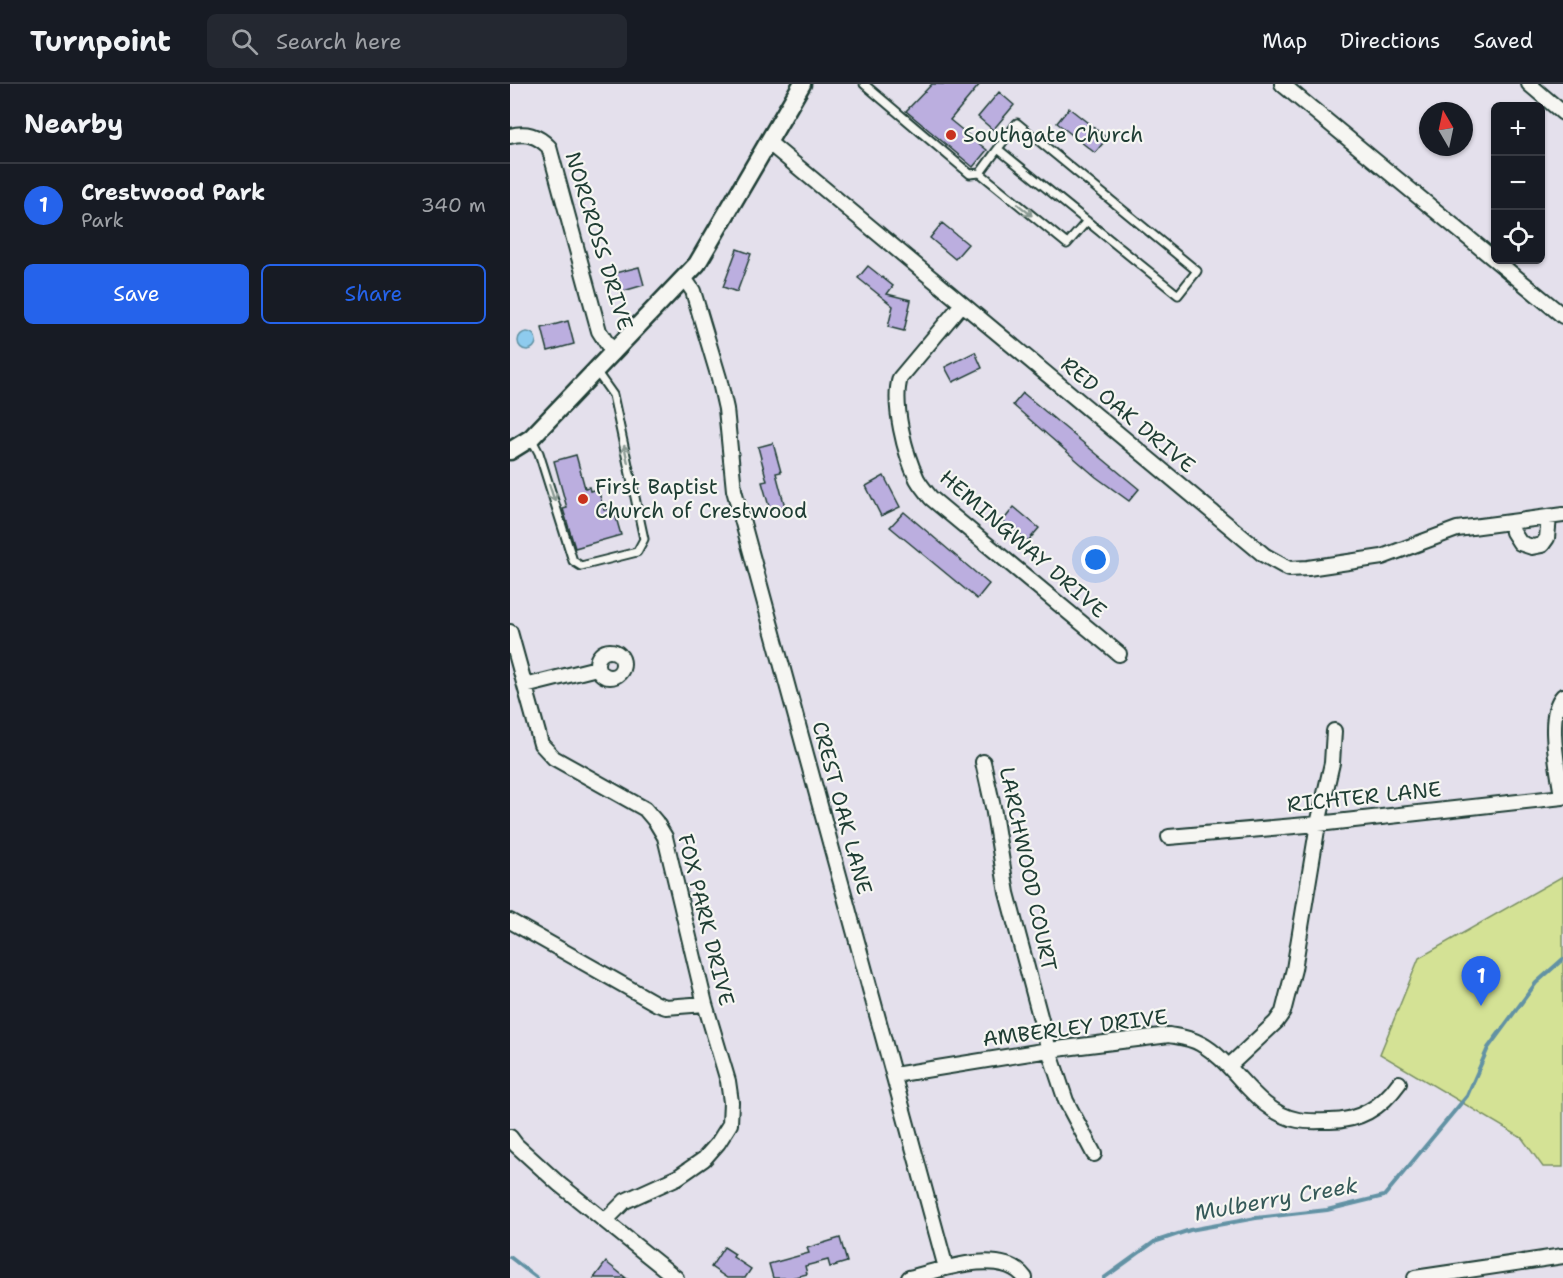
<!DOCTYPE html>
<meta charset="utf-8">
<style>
:root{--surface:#171b24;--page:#242831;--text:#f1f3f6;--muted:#9ea1a6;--line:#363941;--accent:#2563eb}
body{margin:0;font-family:"Shantell Sans",sans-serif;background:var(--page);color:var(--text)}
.controls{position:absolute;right:18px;top:18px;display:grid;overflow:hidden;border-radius:9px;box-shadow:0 2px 4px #0004}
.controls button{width:54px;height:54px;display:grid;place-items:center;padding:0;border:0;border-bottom:2px solid var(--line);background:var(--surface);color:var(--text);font:30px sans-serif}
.compass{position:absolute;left:909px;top:18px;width:54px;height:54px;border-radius:50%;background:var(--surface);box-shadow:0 2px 4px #0004;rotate:351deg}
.you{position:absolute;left:586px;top:476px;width:21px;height:21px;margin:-15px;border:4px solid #fff;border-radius:50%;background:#1a73e8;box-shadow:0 0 0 9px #1a73e833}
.badge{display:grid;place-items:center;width:39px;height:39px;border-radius:50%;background:var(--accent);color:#fff;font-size:20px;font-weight:700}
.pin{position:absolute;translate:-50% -50px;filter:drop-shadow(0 2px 3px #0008)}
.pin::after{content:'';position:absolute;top:32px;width:21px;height:18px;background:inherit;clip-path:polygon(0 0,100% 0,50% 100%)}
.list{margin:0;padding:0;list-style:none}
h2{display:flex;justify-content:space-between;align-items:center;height:78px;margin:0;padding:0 24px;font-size:26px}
h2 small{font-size:20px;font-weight:400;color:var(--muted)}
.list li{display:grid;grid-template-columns:39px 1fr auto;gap:18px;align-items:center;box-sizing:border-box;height:84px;padding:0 24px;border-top:2px solid var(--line)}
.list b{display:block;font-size:22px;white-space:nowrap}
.list p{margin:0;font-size:20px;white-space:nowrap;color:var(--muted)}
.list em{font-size:20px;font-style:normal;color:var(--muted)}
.actions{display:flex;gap:12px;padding:18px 24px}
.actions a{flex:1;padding:14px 0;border:2px solid var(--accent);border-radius:9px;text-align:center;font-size:21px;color:var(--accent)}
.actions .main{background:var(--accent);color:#fff}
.icon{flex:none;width:33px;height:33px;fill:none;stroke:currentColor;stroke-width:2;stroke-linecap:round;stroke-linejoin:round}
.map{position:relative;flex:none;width:1053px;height:1194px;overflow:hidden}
header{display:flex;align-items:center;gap:36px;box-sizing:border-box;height:84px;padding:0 30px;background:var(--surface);border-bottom:2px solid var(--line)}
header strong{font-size:28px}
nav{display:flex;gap:33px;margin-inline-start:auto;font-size:21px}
.search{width:420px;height:54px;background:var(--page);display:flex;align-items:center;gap:15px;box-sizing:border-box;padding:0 21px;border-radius:9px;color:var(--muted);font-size:22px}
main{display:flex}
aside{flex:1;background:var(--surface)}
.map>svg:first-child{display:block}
</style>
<header>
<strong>Turnpoint</strong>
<div class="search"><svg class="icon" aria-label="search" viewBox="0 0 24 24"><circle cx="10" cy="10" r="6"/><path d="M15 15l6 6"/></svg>Search here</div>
<nav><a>Map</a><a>Directions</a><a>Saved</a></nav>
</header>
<main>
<aside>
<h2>Nearby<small></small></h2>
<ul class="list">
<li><span class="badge">1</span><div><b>Crestwood Park</b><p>Park</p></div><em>340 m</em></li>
</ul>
<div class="actions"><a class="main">Save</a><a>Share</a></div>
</aside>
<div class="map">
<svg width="1053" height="1194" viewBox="0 0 1053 1194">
<rect width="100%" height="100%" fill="#e4e0ec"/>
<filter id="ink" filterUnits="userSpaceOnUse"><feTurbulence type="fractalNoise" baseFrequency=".0167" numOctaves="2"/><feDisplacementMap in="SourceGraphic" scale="12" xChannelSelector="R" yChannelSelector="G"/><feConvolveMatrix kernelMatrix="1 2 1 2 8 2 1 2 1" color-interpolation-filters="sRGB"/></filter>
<g filter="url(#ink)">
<!-- green -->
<path fill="#d4e295" stroke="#7a9064" stroke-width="1.5" d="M 1053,792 L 1053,1083 L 1033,1083 L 1012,1054 L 870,970 L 909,874 Z"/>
<!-- water -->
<path fill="#8ecbee" stroke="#6292a4" stroke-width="1.5" d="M8 257a9 9 0 1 1 18 0a9 9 0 1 1-18 0Z"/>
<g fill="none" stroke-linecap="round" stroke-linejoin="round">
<!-- stream -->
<path stroke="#6292a4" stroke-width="4" d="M 0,1173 L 27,1194
M 594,1194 L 644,1158 L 680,1146 L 746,1134 L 817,1126 L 874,1112 L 957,1012 L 978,964 L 1026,899 L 1053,875"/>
</g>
<!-- building -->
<path fill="#bbaedf" stroke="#1f3d34" stroke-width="1.5" d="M 422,0 L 470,0 L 440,36 L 477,66 L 463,83 L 396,27 Z
M 489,8 L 504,21 L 483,46 L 468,33 Z
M 559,24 L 597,54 L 585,69 L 547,39 Z
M 432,139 L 458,160 L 445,175 L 420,154 Z
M 227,165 L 241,170 L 227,208 L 213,203 Z
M 358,182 L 383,202 L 377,210 L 401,216 L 394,247 L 378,243 L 383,222 L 348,194 Z
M 129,183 L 134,201 L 110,208 L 105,189 Z
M 58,237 L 64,260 L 38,267 L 32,244 Z
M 465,268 L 472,284 L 443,298 L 435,283 Z
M 513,309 L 629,405 L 619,417 L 586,393 L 503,321 Z
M 263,359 L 271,388 L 266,389 L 275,423 L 260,426 L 252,398 L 257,397 L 248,363 Z
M 66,371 L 75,404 L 79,403 L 80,407 L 88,405 L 94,426 L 103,423 L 111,451 L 65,464 L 53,425 L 57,424 L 44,377 Z
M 374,392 L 390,423 L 371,432 L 356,402 Z
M 504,423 L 529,444 L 518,457 L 493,437 Z
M 394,428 L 479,500 L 467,515 L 380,443 Z
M 330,1154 L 337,1178 L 320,1183 L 318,1176 L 295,1182 L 297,1190 L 281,1194 L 263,1194 L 259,1180 L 299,1169 L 297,1164 Z
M 214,1163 L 225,1170 L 223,1173 L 241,1185 L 235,1194 L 217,1194 L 201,1183 Z
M 96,1178 L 116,1194 L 84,1194 Z"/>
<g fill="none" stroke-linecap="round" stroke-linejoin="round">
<!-- service casing -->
<g stroke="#1f3d34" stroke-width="11">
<path id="service" d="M 354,0 L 460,90 L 470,89 L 507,39 L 687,187 L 668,211 L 488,65
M 470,89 L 557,160 L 577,137
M 21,354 L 29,369 L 63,477 L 71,482 L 127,468 L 134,455 L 103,311 L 86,287"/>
</g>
<!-- minor casing -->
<g stroke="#1f3d34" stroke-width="18">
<path id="minor" d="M 772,0 L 1053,232
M 1019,0 L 1053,29
M 0,52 C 16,48 27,51 39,63 L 89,247 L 103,269
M 258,58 L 754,471 L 779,485 L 798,484 L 872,473 L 947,445 L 1053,431
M 174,194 L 183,207 L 209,294 L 216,325 L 224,406 L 436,1184
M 452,220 L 390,294 C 382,320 395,370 407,395 C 411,402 416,408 421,414 L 609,570
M 1001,438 L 1003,448 L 1010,459 L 1022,463 L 1032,461 L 1037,454 L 1039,433
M 0,548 L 31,660 L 44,674 L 135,725 L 146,738 L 155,753 L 195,920 L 218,997 L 221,1018 L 220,1040 L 208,1059 L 194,1075 L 168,1093 L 115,1117 L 95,1137
M87 580a13 13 0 1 1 26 0a13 13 0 1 1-26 0Z
M 15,602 L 87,584
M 473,678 L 483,723 L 497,809 L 539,966 L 556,1017 L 584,1070
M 1052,713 C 1049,688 1035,631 1053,612
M 659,753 L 808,740 L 1053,713
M 0,837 L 147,920 L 156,923 L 195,920
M 719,982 L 766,938 L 773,928 L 784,885 L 808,740 L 822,679 L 824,647
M 384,991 L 539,966 L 659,951 C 670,953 681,954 691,960 C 726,979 745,1028 788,1036 C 798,1038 809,1037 820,1037 C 850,1037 872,1023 889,999
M 0,1053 L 6,1061 L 49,1100 L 166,1194
M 399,1194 C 429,1186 493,1163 515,1194
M 905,1194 L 1053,1172"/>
</g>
<!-- tertiary casing -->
<g stroke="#1f3d34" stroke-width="21">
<path id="tertiary" d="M 0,367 L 21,354 L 187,180 L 292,0"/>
</g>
<!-- service -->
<use href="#service" stroke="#f6f6f2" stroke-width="7"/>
<!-- minor -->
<use href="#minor" stroke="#f6f6f2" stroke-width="14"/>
<!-- tertiary -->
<use href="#tertiary" stroke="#f6f6f2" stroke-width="16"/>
</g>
<!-- one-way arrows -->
<defs><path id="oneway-shaft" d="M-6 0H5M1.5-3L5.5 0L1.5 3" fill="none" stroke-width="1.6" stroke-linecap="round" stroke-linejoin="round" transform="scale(1.5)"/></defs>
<g stroke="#8a9a93">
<use href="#oneway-shaft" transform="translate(515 126) rotate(39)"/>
<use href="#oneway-shaft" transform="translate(116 370) rotate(-102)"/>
<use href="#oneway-shaft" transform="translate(42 409) rotate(72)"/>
</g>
</g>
<!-- markers -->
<g fill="#c8321e" stroke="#f6f6f2" stroke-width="2">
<circle cx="441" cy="51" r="6"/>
<circle cx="73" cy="415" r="6"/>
</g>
<g text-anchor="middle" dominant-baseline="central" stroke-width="4.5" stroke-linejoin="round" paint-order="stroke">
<!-- poi labels -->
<g font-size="21" fill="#1f3d34" stroke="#f6f6f2" text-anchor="start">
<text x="453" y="51">Southgate Church</text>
<text x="85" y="403">First Baptist<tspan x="85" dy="24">Church of Crestwood</tspan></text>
</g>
<!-- street labels -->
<g font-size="21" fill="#1f3d34" stroke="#f6f6f2">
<text transform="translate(89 157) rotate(73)">NORCROSS DRIVE</text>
<text transform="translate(618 331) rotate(40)">RED OAK DRIVE</text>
<text transform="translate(513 460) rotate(41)">HEMINGWAY DRIVE</text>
<text transform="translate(854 713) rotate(-6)">RICHTER LANE</text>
<text transform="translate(332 724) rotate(75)">CREST OAK LANE</text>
<text transform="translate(518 785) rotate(78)">LARCHWOOD COURT</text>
<text transform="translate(196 836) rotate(76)">FOX PARK DRIVE</text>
<text transform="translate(565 944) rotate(-7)">AMBERLEY DRIVE</text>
</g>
<!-- water labels -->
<g font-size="22" font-style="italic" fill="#355959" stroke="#f6f6f2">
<text transform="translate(766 1115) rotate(-10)">Mulberry Creek</text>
</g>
</g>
</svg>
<div class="controls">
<button>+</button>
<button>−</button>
<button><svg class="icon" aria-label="locate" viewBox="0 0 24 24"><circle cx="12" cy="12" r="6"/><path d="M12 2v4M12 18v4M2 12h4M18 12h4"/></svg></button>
</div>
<svg class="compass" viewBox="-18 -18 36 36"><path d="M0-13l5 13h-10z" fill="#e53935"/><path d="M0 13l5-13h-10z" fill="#9ea1a6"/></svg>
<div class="you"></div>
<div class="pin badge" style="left:971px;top:922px">1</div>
</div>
</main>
